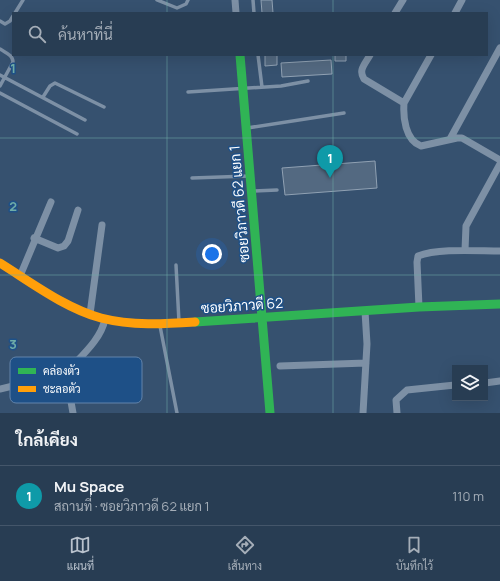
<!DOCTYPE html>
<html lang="th">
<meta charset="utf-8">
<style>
:root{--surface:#283d53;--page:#34485d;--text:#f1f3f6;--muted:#a5aeb8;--line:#44566a;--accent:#b9c2cd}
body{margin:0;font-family:Manrope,Sarabun,sans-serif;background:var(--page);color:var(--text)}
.controls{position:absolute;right:12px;bottom:12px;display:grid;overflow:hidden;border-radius:0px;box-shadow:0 4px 16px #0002}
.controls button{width:36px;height:36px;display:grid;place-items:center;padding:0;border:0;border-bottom:1px solid var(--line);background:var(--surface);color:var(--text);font:20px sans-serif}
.you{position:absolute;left:212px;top:254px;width:14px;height:14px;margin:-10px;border:3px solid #fff;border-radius:50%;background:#1a73e8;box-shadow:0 0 0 6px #1a73e833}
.badge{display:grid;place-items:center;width:26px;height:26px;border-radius:50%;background:var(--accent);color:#fff;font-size:13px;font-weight:700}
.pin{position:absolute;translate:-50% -33px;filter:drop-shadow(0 1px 2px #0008)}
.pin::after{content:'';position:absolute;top:21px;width:14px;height:12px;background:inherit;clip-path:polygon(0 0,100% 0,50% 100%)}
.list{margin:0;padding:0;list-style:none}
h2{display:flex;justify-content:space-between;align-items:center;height:52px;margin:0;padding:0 16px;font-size:17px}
h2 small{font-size:13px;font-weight:400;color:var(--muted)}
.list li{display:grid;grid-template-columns:26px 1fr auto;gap:12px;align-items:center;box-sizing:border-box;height:60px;padding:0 16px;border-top:1px solid var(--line)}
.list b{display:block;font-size:15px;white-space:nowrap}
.list p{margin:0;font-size:13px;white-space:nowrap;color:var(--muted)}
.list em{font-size:13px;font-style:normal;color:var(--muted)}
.icon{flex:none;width:22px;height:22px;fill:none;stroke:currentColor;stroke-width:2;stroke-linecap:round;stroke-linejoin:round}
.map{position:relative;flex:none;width:500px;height:413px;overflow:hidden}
.search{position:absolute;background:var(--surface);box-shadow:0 4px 16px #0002;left:12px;right:12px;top:12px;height:44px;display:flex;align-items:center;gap:10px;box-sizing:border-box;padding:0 14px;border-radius:0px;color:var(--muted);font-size:15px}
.sheet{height:112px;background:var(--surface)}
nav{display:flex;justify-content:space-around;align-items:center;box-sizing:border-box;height:56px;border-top:1px solid var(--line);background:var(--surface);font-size:11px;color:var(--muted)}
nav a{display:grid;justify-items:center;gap:2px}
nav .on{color:var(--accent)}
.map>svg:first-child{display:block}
</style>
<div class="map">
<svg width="500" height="413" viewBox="0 0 500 413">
<rect width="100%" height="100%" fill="#36516f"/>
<!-- building -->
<path fill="#536981" stroke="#90a1b3" d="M 261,0 L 272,0 L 273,13 L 262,13 Z
M 265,55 L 277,55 L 277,65 L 265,66 Z
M 335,55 L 346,55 L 346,61 L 335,61 Z
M 331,60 L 332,74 L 282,77 L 281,63 Z
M 375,161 L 377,188 L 285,195 L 282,168 Z"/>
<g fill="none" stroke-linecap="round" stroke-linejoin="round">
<!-- lane -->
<path stroke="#7d90a5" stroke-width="3.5" d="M 157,0 L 177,8 L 186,4 L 188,0
M 253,0 L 254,13
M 15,13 L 23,0
M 0,21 L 5,24 L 10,21 L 13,16
M 0,49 C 6,53 13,55 13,62 L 0,86
M 258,55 L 262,87
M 0,75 L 85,120
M 188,92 L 281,86 L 308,81
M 0,93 L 77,134
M 43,97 L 50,86 L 55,83 L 104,107
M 247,128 L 344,113
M 192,178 L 249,176
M 253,191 L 277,190
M 176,265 L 179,322
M 160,326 L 177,413"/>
<!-- street -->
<path stroke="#7d90a5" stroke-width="7" d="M 235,0 L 236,13
M 395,13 L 403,0
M 455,13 L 462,0
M 370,55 C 365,64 358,70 364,79 L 404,103 C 403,117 405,140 421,146 L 457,138 L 462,138 L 500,160
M 404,103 L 431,55
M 450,139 L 500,48
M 34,238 L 58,248 L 64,246 L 68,241 L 78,210
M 465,250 L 466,226 L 500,164
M 20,276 L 51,202
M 419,307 L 417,262 L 418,256 C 438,248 477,251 500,251
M 90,314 L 102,225
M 280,366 L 366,363
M 485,383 L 500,381
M 0,389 L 66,373
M 73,413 L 66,373 C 80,357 101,340 105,319
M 363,413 L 367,344 L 365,311
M 397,413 L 396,400 L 407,390 L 455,385"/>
<!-- fast -->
<path stroke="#30b455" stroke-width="9" d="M 240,55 L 270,413
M 195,322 L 419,307 L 500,304"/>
<!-- slow -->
<path stroke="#ff9f0a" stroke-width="9" d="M 0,263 C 32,283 65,308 101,318 C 132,326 164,324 195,322"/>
</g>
<!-- grid -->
<path fill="none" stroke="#6fada8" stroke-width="1" stroke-opacity="0.55" d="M 167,0 L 167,13M 333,0 L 333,13M 167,55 L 167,413M 333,55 L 333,413M 0,138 L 500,138M 0,275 L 500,275"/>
<g text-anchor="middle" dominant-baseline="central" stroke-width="3" stroke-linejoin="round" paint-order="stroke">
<!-- street labels -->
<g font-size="14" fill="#fff" stroke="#1e5087">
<text transform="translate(239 204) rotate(-95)">ซอยวิภาวดี 62 แยก 1</text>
<text transform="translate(242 305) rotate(-4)">ซอยวิภาวดี 62</text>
</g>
</g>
<!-- legend -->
<rect x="10" y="357" width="132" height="46" rx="6" fill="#1e5087" stroke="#6284ab" stroke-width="1"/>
<rect x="18" y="368" width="18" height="6" fill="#30b455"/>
<rect x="18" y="386" width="18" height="6" fill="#ff9f0a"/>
<g font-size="11" fill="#fff">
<text x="43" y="375">คล่องตัว</text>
<text x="43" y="393">ชะลอตัว</text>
</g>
<g font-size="13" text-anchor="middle" font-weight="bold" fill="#6fada8" stroke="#1e5087" stroke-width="3" stroke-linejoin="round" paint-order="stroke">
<text x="13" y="73">1</text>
<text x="13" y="211">2</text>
<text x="13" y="349">3</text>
</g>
</svg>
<div class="controls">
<button><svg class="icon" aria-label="layers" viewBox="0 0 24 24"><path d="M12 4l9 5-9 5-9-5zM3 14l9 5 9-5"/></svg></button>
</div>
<div class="you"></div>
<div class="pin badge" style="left:330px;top:178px;background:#0f9aa8">1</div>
<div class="search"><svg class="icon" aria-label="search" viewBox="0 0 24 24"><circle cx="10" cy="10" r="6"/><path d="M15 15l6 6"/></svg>ค้นหาที่นี่</div>
</div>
<section class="sheet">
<h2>ใกล้เคียง<small></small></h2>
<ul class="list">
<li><span class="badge" style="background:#0f9aa8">1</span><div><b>Mu Space</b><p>สถานที่ · ซอยวิภาวดี 62 แยก 1</p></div><em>110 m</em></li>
</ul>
</section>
<nav>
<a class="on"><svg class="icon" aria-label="map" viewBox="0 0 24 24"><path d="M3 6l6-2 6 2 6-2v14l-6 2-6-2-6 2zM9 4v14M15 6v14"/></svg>แผนที่</a>
<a><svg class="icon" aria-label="directions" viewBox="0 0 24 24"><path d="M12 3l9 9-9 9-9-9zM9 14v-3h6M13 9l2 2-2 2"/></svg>เส้นทาง</a>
<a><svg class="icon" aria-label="saved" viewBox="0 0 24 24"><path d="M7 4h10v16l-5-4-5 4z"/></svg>บันทึกไว้</a>
</nav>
